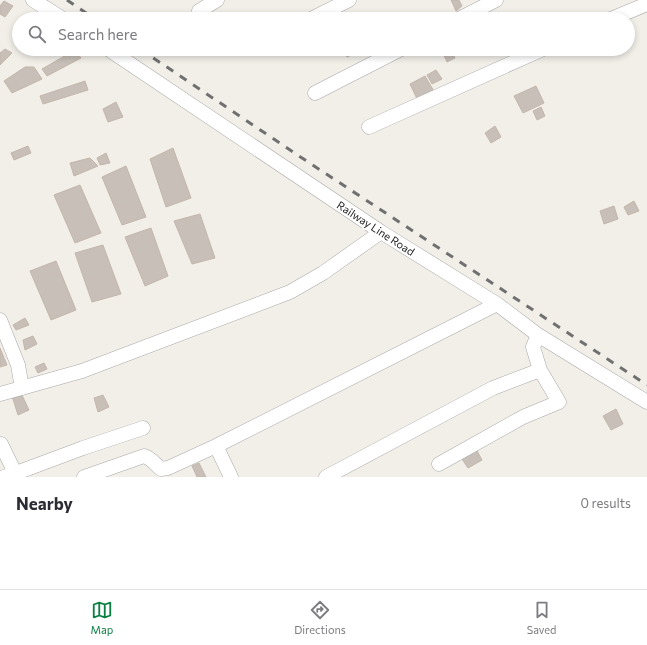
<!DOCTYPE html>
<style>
:root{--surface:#fff;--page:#f2f2f3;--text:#2b2b33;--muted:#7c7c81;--line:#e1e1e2;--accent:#0b8043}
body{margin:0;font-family:Commissioner,sans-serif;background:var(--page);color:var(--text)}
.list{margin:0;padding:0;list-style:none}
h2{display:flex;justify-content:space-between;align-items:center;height:52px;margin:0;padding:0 16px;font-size:17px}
h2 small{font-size:13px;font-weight:400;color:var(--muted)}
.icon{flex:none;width:22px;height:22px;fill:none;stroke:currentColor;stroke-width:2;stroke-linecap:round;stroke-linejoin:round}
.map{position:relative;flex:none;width:647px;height:477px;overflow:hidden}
.search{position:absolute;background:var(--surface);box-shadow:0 2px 6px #0003;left:12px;right:12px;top:12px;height:44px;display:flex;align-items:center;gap:10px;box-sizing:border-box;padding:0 14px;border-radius:22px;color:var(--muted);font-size:15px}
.sheet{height:112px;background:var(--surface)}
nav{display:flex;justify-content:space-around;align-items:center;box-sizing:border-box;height:56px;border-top:1px solid var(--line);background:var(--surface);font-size:11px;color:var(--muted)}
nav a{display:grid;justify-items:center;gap:2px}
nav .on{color:var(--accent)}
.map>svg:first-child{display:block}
</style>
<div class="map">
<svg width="647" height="477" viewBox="0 0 647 477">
<rect width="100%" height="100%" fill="#f2efe9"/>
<!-- building -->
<path fill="#c7bfb8" stroke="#c4b6ab" d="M 451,0 L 459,0 L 462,6 L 456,11 Z
M 4,1 L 13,6 L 5,17 L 0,14 L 0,6 Z
M 414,13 L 418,19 L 397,19 Z
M 5,49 L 12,53 L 0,65 L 0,53 Z
M 343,49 L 356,49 L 358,52 L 347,57 Z
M 441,49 L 450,49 L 455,58 L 447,62 Z
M 75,50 L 81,58 L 47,76 L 42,69 Z
M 25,67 L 34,67 L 42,79 L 12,93 L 4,81 Z
M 436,70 L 442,79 L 432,84 L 427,75 Z
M 425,76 L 435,93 L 418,101 L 410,84 Z
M 85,81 L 88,90 L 43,104 L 40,96 Z
M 536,86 L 544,103 L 523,113 L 514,96 Z
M 116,102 L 123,117 L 108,122 L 103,109 Z
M 541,107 L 545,116 L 537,120 L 533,111 Z
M 495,126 L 501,137 L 491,143 L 485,133 Z
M 28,146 L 31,153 L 14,160 L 11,153 Z
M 173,148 L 191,198 L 166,207 L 150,159 Z
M 106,153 L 110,163 L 100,165 L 97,158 Z
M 90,158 L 98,166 L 74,176 L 70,163 Z
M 126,166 L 146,217 L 122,225 L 102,177 Z
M 80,185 L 101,233 L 75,243 L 54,195 Z
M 634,201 L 639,211 L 628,215 L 624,207 Z
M 614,206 L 618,219 L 604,224 L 600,211 Z
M 200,214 L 215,258 L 192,264 L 174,221 Z
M 151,228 L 168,276 L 145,286 L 125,237 Z
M 103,245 L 121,294 L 92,302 L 75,253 Z
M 56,261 L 76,310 L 51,320 L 30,271 Z
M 25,318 L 29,325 L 16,330 L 13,325 Z
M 33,336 L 37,344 L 25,350 L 23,340 Z
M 0,348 L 7,365 L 0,367 Z
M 44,363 L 47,369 L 38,373 L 35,367 Z
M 21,393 L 29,410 L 18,415 L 12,396 Z
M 103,395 L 109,407 L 98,412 L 94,398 Z
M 616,409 L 623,424 L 611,430 L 603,416 Z
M 475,447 L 482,460 L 468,468 L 460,456 Z
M 199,463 L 206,477 L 197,477 L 192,466 Z"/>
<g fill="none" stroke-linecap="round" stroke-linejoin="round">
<!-- street casing -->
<g stroke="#a9a9a9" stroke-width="15">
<path id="street" d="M 33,0 L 63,19
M 199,11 L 217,0
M 311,19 L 349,0
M 459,19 L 496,0
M 611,19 L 647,4
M 108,49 L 381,232 L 497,304 L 538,335 L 647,402
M 315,93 L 401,49
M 369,127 L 543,49
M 0,320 L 18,365 L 22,388
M 0,394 L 82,371 L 290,292 L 323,273 L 381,232
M 1,444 L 17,477
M 216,446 L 231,477
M 439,464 L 523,417 L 559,402 L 540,370
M 4,477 L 16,473 L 83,448 L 143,428
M 84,477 L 144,456 C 151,458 155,464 161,469 L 168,468 L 216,446 L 497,304
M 326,477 L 493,388 L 540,370 L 533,347 L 538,335"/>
</g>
<!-- street -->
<use href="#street" stroke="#fff" stroke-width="14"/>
<!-- rail -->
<path stroke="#707070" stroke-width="3" stroke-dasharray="8 8" stroke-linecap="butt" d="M 67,0 L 95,19
M 140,49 L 299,156 L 647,385"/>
</g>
<g text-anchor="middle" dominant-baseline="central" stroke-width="3" stroke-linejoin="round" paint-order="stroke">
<!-- street labels -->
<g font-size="11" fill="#222" stroke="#fff">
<text transform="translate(376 228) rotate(33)">Railway Line Road</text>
</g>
</g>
</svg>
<div class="search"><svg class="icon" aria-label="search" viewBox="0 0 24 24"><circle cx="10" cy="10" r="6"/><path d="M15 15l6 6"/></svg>Search here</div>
</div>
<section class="sheet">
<h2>Nearby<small>0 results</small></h2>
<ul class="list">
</ul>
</section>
<nav>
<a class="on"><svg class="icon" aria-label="map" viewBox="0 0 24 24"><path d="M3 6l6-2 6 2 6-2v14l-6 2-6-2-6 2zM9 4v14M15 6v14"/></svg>Map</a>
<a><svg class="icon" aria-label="directions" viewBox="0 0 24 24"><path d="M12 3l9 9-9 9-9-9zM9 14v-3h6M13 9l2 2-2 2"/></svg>Directions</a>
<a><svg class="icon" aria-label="saved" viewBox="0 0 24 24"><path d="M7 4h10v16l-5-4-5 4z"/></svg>Saved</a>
</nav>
